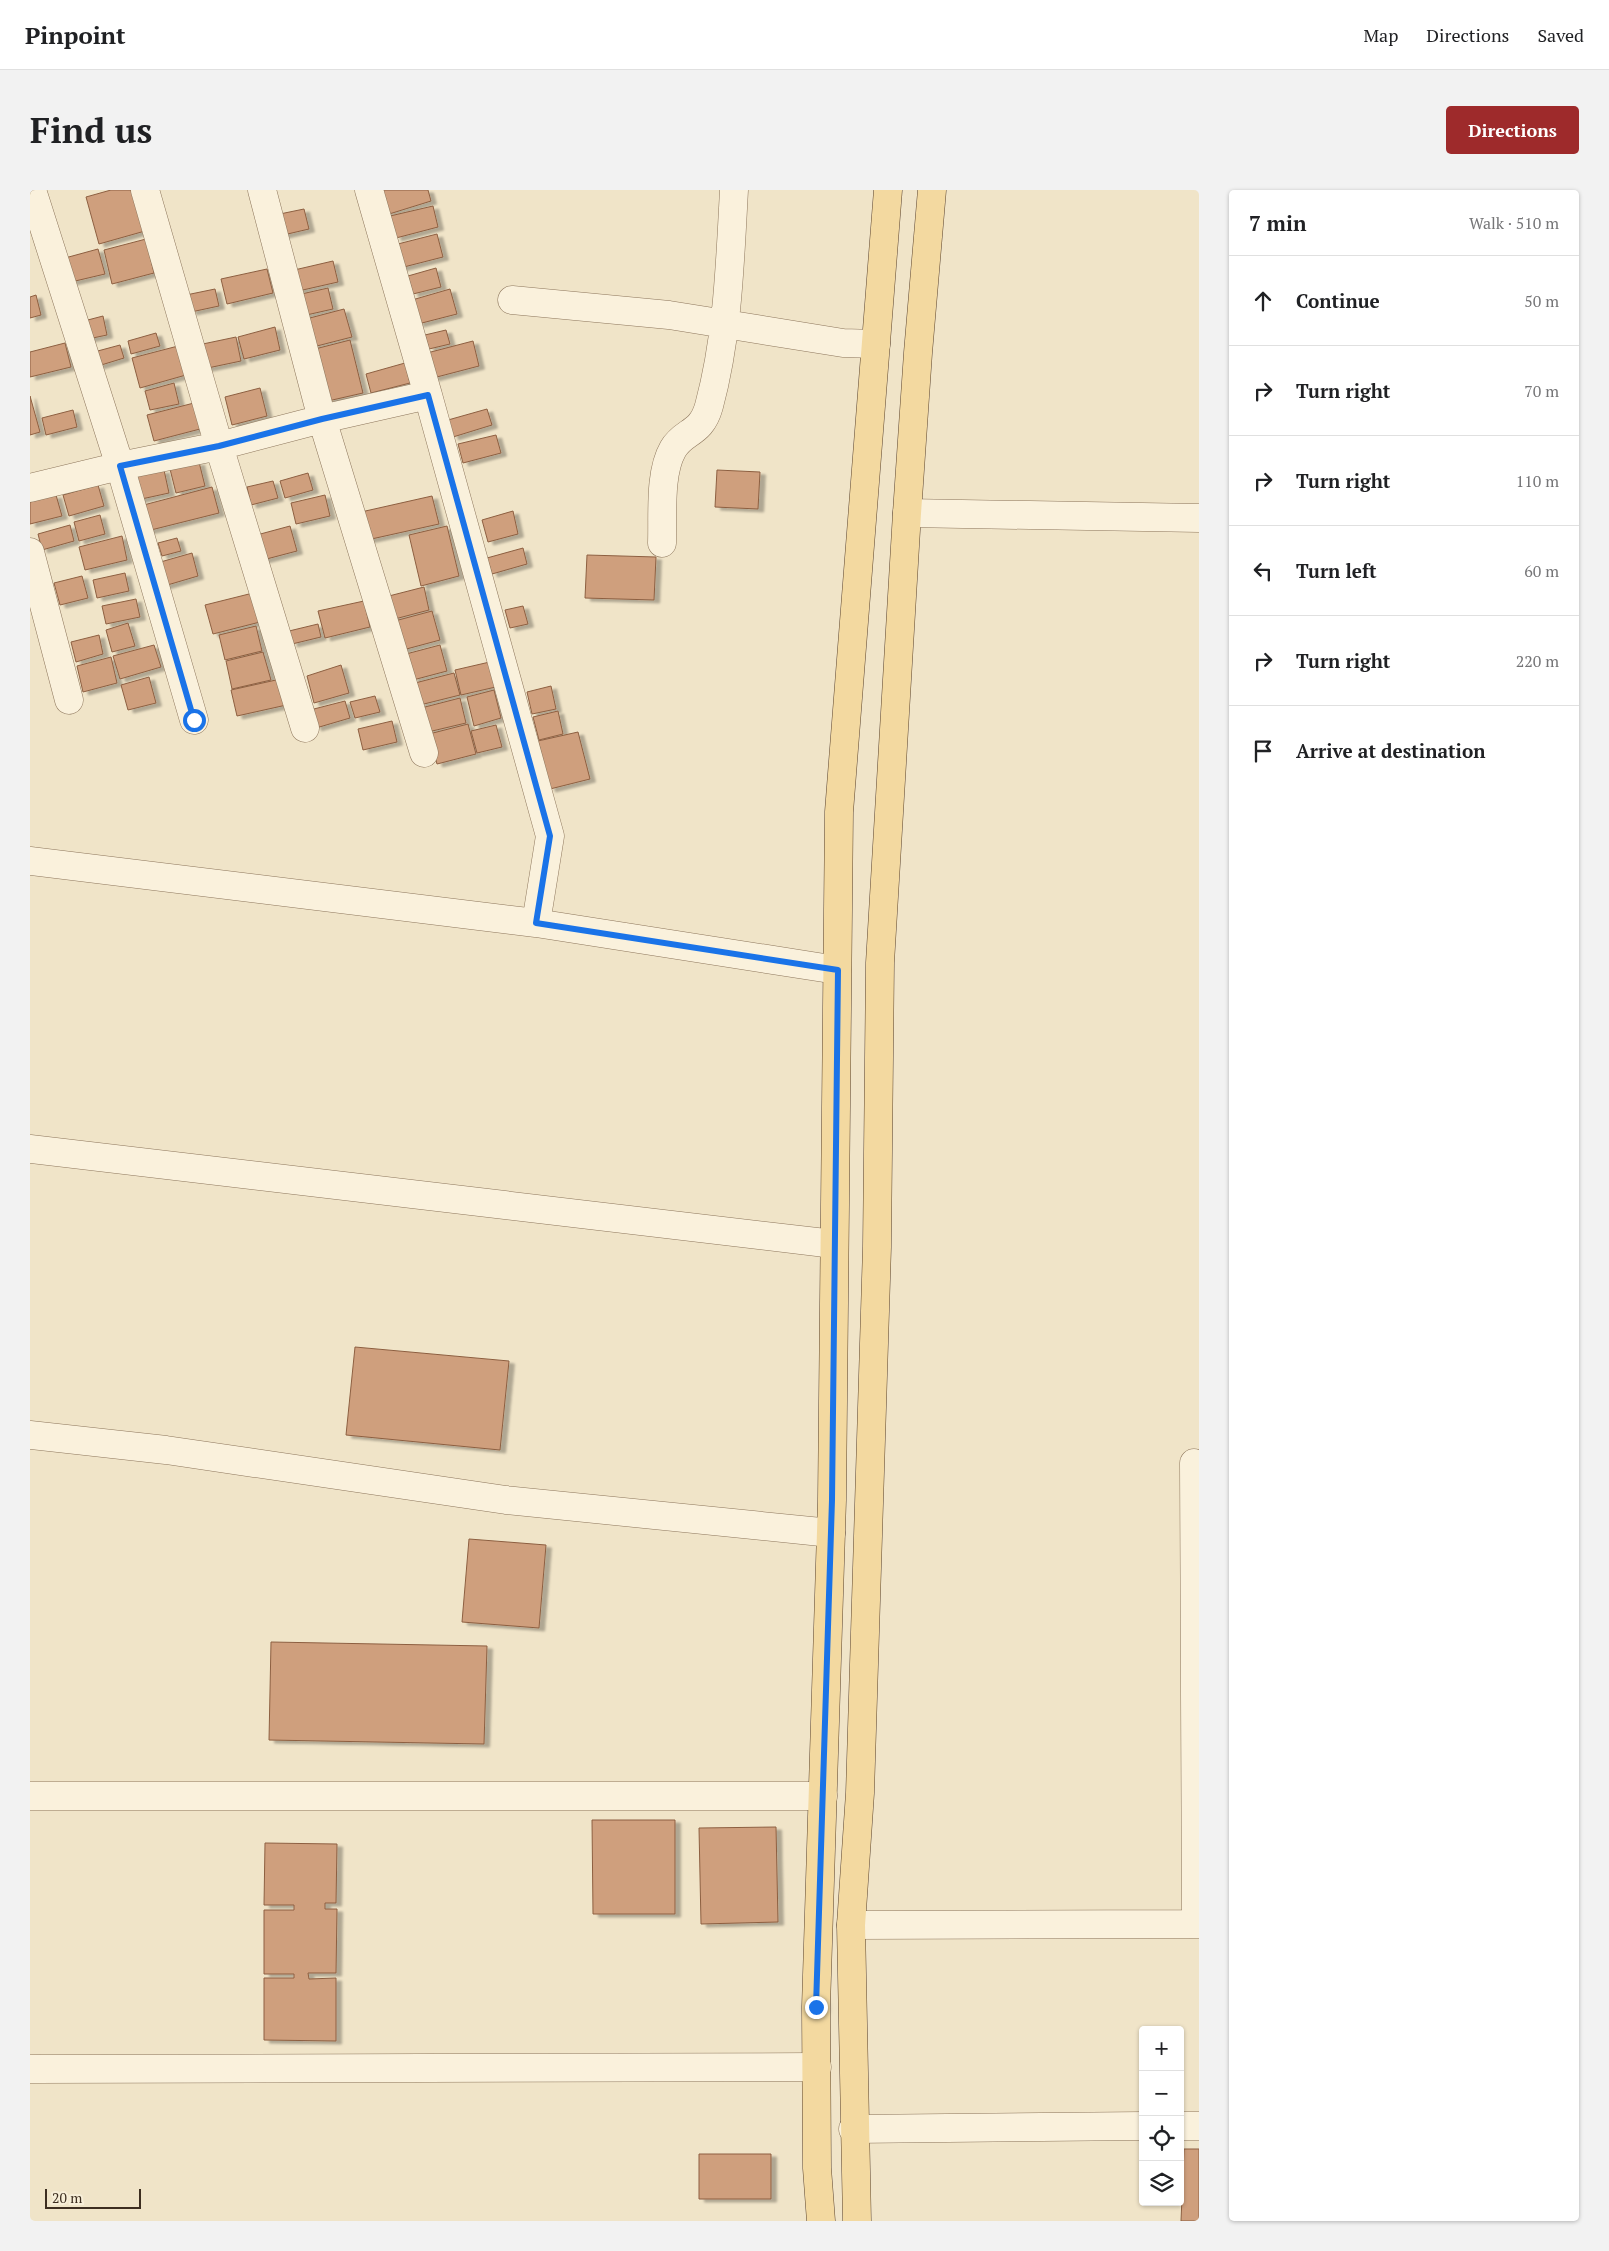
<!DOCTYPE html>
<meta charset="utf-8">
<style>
:root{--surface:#fff;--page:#f2f2f2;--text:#202124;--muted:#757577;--line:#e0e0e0;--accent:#9e2a2b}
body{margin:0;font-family:"PT Serif",serif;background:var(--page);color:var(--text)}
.controls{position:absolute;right:15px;bottom:15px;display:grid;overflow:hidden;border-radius:5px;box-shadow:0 1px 4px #0004}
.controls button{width:45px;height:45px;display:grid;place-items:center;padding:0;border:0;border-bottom:1px solid var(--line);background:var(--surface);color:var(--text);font:25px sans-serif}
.scale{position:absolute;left:15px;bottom:12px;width:96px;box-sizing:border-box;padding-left:5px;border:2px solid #3d2e20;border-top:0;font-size:14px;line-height:18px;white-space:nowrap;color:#3d2e20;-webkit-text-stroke:4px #f7eed8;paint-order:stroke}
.stop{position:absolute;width:15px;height:15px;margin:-11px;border:4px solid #1a73e8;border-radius:50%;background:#fff}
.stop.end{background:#1a73e8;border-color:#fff;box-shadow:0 1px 5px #0008}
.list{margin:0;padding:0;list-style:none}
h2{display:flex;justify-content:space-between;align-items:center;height:65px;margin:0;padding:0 20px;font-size:21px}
h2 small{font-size:16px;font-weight:400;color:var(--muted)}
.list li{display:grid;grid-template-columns:32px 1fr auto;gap:15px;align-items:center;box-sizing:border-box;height:90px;padding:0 20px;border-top:1px solid var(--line)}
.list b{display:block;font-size:19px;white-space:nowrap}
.list em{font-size:16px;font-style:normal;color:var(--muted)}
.icon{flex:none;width:28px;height:28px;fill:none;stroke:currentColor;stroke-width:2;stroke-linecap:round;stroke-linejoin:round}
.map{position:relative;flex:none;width:1169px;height:2031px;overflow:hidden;border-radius:5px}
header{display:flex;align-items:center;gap:30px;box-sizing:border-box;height:70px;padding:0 25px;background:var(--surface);border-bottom:1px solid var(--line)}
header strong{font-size:24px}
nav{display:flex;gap:28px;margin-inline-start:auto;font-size:18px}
.intro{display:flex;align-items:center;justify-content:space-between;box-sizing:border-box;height:120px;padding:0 30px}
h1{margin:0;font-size:35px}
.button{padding:12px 22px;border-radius:5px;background:var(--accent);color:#fff;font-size:18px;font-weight:700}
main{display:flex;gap:30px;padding:0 30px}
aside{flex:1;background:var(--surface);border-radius:5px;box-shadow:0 1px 4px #0004}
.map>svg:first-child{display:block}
</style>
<header>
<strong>Pinpoint</strong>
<nav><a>Map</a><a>Directions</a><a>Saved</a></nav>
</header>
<div class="intro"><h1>Find us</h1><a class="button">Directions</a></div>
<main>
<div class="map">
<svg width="1169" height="2031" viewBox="0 0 1169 2031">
<defs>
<filter id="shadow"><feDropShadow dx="5.5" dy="3" stdDeviation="1" flood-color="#0004"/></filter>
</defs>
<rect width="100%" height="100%" fill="#f0e4c8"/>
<!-- building -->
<path fill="#cf9f7d" stroke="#8d5f41" filter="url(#shadow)" d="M 81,0 L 104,0 L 115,41 L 69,54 L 56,7 Z
M 349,0 L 398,0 L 401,11 L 356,25 Z
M 403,16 L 408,37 L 366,48 L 360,26 Z
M 274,19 L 279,39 L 249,46 L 245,25 Z
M 407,44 L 413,67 L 366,79 L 360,56 Z
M 116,49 L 124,83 L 82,94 L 74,60 Z
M 68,59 L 75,84 L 41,92 L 35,68 Z
M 303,71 L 308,92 L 264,102 L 260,81 Z
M 406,78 L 411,97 L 383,104 L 378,86 Z
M 237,79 L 243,103 L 197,114 L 191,89 Z
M 298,98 L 303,119 L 272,126 L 267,105 Z
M 185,99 L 189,116 L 161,122 L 156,105 Z
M 420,99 L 427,124 L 388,134 L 382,110 Z
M 6,105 L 11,125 L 0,128 L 0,107 Z
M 314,119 L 322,147 L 283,157 L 276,129 Z
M 73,126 L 77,145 L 58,149 L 54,131 Z
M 245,137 L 250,160 L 214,169 L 208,147 Z
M 416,140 L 420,154 L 399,159 L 395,145 Z
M 126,143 L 130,156 L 101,164 L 98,151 Z
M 206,147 L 211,171 L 173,179 L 168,155 Z
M 320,150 L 333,203 L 298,211 L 285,159 Z
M 443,151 L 449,176 L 403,188 L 397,163 Z
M 35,153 L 41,177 L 0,187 L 0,162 Z
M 90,155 L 94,168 L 68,176 L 64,162 Z
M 148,156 L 156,185 L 110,198 L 102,168 Z
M 375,173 L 380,193 L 341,203 L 336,184 Z
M 144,193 L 149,214 L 120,220 L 115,201 Z
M 230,198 L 237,226 L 202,235 L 195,207 Z
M 0,206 L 10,242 L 0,245 Z
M 164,213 L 170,239 L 124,251 L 117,225 Z
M 457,219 L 462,235 L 423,247 L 418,230 Z
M 43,220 L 47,237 L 16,245 L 12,228 Z
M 466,245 L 471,263 L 433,273 L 428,254 Z
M 169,272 L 175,296 L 146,303 L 140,279 Z
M 134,280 L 139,303 L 107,310 L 103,287 Z
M 687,280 L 730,282 L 728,319 L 685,317 Z
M 278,283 L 283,300 L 255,308 L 250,291 Z
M 243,291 L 248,308 L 221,315 L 217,297 Z
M 68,295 L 74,316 L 39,326 L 33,305 Z
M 182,297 L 189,323 L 113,342 L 106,317 Z
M 26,305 L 32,326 L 0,334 L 0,312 Z
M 295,305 L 300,326 L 266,334 L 261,313 Z
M 402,306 L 409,334 L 337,350 L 331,322 Z
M 483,321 L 488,344 L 458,352 L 452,330 Z
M 70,325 L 75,344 L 49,351 L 44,332 Z
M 40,335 L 44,351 L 12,360 L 8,344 Z
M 260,336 L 267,361 L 229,371 L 223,346 Z
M 417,336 L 429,386 L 391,396 L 379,345 Z
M 92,346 L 97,370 L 55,380 L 49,357 Z
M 147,348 L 151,361 L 132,366 L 128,353 Z
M 493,358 L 497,374 L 462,384 L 457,368 Z
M 162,363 L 168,386 L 134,396 L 127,373 Z
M 557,365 L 626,367 L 624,410 L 555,408 Z
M 95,383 L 99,401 L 67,408 L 63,390 Z
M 52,386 L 58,408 L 30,415 L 24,393 Z
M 394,397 L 399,420 L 361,430 L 355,407 Z
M 223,403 L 230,432 L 183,444 L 175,415 Z
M 106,409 L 110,427 L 76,434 L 72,416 Z
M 334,411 L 340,437 L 295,448 L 288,421 Z
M 493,416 L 498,434 L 480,438 L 475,420 Z
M 402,421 L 410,450 L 369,461 L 361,432 Z
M 98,433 L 105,456 L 82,462 L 76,440 Z
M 288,434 L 291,447 L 262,454 L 259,441 Z
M 226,436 L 232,461 L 195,470 L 189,445 Z
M 69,445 L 73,464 L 46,472 L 41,452 Z
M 124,455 L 131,477 L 90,489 L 83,466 Z
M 410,455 L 417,481 L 383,490 L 376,464 Z
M 233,462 L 241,490 L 202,499 L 196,471 Z
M 81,467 L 87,493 L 53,502 L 47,476 Z
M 464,471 L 470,496 L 431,505 L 425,480 Z
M 311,475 L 319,503 L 284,513 L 277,486 Z
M 424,483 L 430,505 L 390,515 L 385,493 Z
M 119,487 L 126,513 L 98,520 L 91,495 Z
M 255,488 L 261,514 L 207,526 L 201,500 Z
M 521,496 L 526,519 L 502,524 L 497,502 Z
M 464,500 L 471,528 L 444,536 L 437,507 Z
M 345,506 L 350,522 L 325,528 L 320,512 Z
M 430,508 L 436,533 L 398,542 L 391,518 Z
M 315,511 L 320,528 L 286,538 L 280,520 Z
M 528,521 L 533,544 L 509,550 L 503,527 Z
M 362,531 L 367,552 L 333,560 L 328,539 Z
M 438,534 L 446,564 L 407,574 L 399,544 Z
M 466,535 L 472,557 L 447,563 L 441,541 Z
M 548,542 L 560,589 L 520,599 L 508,551 Z
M 325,1157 L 479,1171 L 470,1260 L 316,1245 Z
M 439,1349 L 516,1355 L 509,1438 L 432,1432 Z
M 241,1452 L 457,1456 L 454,1554 L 239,1550 Z
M 562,1630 L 645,1630 L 645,1724 L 563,1724 Z
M 746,1637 L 748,1732 L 671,1734 L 669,1638 Z
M 235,1653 L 307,1654 L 306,1713 L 295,1713 L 295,1719 L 307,1719 L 306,1783 L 278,1783 L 279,1789 L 306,1788 L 306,1851 L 234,1850 L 234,1788 L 264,1788 L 264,1784 L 234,1784 L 234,1720 L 264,1720 L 264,1715 L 234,1715 Z
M 1154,1959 L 1169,1959 L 1169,2031 L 1151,2031 Z
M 669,1964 L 741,1964 L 741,2009 L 669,2009 Z"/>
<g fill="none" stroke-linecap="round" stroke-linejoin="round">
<!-- minor casing -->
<g stroke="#8d765c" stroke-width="29">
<path id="minor" d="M 2,0 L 90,276 L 164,530
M 115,0 L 189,256 L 275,538
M 232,0 L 292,229 L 394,563
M 482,110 L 639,125 L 813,153 L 846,154
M 398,205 L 520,646 L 506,733
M 0,298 L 90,276 L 189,256 L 292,229 L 398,205 L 339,0
M 877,323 L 1169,328
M 632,353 C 633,325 629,283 643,259 C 654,240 671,245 679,216 C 698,146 700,72 704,0
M 0,362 L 39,510
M 0,671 L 506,733 L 807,780
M 0,959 L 804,1054
M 0,1245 L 136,1260 L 476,1310 L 801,1343
M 1164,1273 L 1166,1734
M 0,1606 L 793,1606
M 821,1735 L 1169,1734
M 0,1879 L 787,1877
M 1150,1936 L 1169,1936
M 823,1939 L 1113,1936"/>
</g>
<!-- major casing -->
<g stroke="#5b4430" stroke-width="29">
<path id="major" d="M 791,2031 L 787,1978 L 786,1817 L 802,1310 L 809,622 L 858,0
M 827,2031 L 821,1735 L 830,1603 L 847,1057 L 850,773 L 877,323 L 888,163 L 902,0"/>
</g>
<!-- minor -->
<use href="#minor" stroke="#faf1dc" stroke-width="28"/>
<!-- major -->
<use href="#major" stroke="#f3d9a0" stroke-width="28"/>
</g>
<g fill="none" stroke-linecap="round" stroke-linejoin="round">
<!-- route -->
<path stroke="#1a73e8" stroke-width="6" d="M 164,530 L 90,276 L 189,256 L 292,229 L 398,205 L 520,646 L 506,733 L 808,780 L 802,1310 L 786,1817"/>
</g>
</svg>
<div class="controls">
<button>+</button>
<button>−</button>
<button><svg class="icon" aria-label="locate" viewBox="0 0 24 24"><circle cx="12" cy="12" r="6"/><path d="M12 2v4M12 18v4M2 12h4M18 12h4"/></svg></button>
<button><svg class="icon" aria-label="layers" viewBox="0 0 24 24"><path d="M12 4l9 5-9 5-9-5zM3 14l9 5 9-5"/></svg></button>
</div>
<div class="scale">20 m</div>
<div class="stop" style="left:164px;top:530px"></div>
<div class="stop end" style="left:786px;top:1817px"></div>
</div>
<aside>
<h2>7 min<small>Walk · 510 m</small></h2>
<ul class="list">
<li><svg class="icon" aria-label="ahead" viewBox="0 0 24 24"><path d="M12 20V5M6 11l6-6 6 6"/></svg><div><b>Continue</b></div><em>50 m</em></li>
<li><svg class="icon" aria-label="right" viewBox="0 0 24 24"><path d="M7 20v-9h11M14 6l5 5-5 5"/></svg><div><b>Turn right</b></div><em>70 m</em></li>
<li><svg class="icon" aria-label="right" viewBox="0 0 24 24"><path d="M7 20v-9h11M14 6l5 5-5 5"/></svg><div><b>Turn right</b></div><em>110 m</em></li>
<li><svg class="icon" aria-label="left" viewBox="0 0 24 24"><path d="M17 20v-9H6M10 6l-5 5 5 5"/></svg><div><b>Turn left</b></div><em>60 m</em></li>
<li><svg class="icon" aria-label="right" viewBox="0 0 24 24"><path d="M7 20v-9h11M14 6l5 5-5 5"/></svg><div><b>Turn right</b></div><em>220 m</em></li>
<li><svg class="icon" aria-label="arrive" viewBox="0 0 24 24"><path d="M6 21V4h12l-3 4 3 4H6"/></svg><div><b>Arrive at destination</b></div></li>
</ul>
</aside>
</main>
